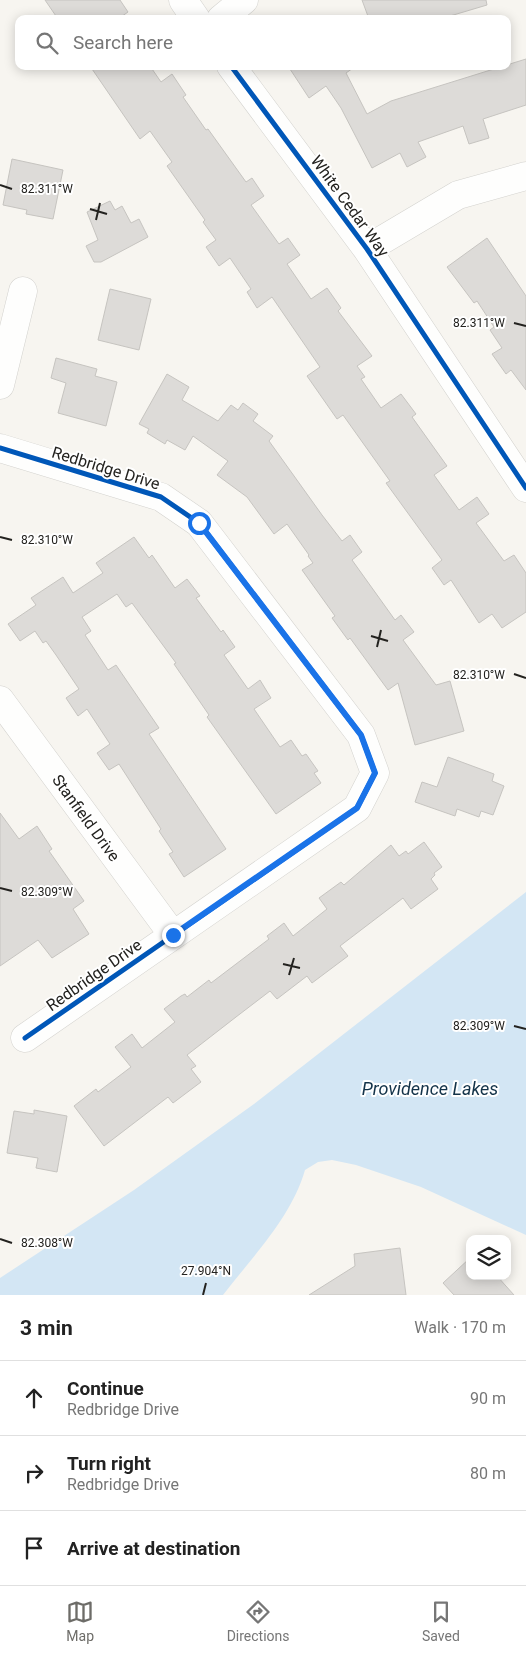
<!DOCTYPE html>
<meta charset="utf-8">
<style>
:root{--surface:#fff;--page:#f6f6f6;--text:#222;--muted:#767676;--line:#e0e0e0;--accent:#6d6c68}
body{margin:0;font-family:Roboto,sans-serif;background:var(--page);color:var(--text)}
.controls{position:absolute;right:15px;bottom:15px;display:grid;overflow:hidden;border-radius:10px;box-shadow:0 2px 12px #0003}
.controls button{width:45px;height:45px;display:grid;place-items:center;padding:0;border:0;border-bottom:1px solid var(--line);background:var(--surface);color:var(--text);font:25px sans-serif}
.stop{position:absolute;width:15px;height:15px;margin:-11px;border:4px solid #1a73e8;border-radius:50%;background:#fff}
.stop.end{background:#1a73e8;border-color:#fff;box-shadow:0 1px 5px #0008}
.list{margin:0;padding:0;list-style:none}
h2{display:flex;justify-content:space-between;align-items:center;height:65px;margin:0;padding:0 20px;font-size:21px}
h2 small{font-size:16px;font-weight:400;color:var(--muted)}
.list li{display:grid;grid-template-columns:32px 1fr auto;gap:15px;align-items:center;box-sizing:border-box;height:75px;padding:0 20px;border-top:1px solid var(--line)}
.list b{display:block;font-size:19px;white-space:nowrap}
.list p{margin:0;font-size:16px;white-space:nowrap;color:var(--muted)}
.list em{font-size:16px;font-style:normal;color:var(--muted)}
.icon{flex:none;width:28px;height:28px;fill:none;stroke:currentColor;stroke-width:2;stroke-linecap:round;stroke-linejoin:round}
.map{position:relative;flex:none;width:526px;height:1295px;overflow:hidden}
.search{position:absolute;background:var(--surface);box-shadow:0 2px 12px #0003;left:15px;right:15px;top:15px;height:55px;display:flex;align-items:center;gap:12px;box-sizing:border-box;padding:0 18px;border-radius:10px;color:var(--muted);font-size:19px}
.sheet{height:290px;background:var(--surface)}
nav{display:flex;justify-content:space-around;align-items:center;box-sizing:border-box;height:70px;border-top:1px solid var(--line);background:var(--surface);font-size:14px;color:var(--muted)}
nav a{display:grid;justify-items:center;gap:2px}
nav .on{color:var(--accent)}
.map>svg:first-child{display:block}
</style>
<div class="map">
<svg width="526" height="1295" viewBox="0 0 526 1295">
<rect width="100%" height="100%" fill="#f7f5f0"/>
<!-- water -->
<path fill="#d3e6f4" d="M 526,892 L 526,1235 L 421,1187 L 356,1165 L 332,1160 L 318,1162 L 305,1170 C 291,1218 253,1256 223,1295 L 0,1295 L 0,1278 L 134,1190 L 254,1104 Z"/>
<!-- building -->
<path fill="#dddbd8" stroke="#c6c4c0" d="M 45,0 L 120,0 L 128,12 L 118,19 L 58,19 Z
M 362,0 L 486,0 L 487,5 L 440,19 L 369,19 Z
M 526,59 L 526,105 L 483,119 L 489,138 L 469,144 L 463,126 L 418,142 L 426,157 L 407,167 L 400,153 L 372,168 L 341,108 L 326,86 L 309,98 L 288,66 L 356,66 L 346,73 L 367,114 L 391,101 Z
M 90,66 L 150,66 L 161,82 L 172,74 L 186,95 L 183,97 L 206,130 L 208,129 L 246,182 L 252,178 L 264,196 L 251,205 L 279,244 L 288,238 L 300,255 L 287,264 L 311,299 L 327,288 L 341,308 L 338,311 L 372,356 L 357,366 L 365,377 L 361,379 L 381,408 L 401,394 L 416,414 L 412,417 L 447,466 L 434,475 L 459,510 L 477,497 L 489,514 L 476,523 L 504,561 L 514,555 L 526,573 L 526,612 L 502,628 L 492,614 L 479,623 L 451,580 L 444,585 L 432,568 L 442,560 L 386,483 L 390,481 L 343,415 L 337,419 L 307,376 L 320,367 L 272,297 L 257,308 L 247,292 L 251,289 L 230,258 L 219,266 L 206,247 L 216,240 L 203,222 L 205,220 L 167,166 L 172,162 L 150,131 L 140,139 Z
M 12,159 L 63,170 L 53,219 L 26,214 L 27,210 L 3,205 Z
M 110,201 L 115,210 L 122,206 L 131,223 L 139,219 L 148,237 L 101,262 L 94,262 L 86,246 L 98,240 L 87,212 Z
M 487,238 L 526,296 L 526,390 L 511,370 L 506,374 L 492,354 L 502,348 L 490,330 L 494,327 L 477,301 L 474,303 L 447,267 Z
M 110,289 L 151,299 L 139,350 L 98,340 Z
M 56,358 L 97,369 L 95,376 L 117,382 L 106,426 L 58,413 L 66,383 L 51,378 Z
M 167,374 L 189,387 L 182,400 L 218,421 L 231,405 L 238,410 L 243,403 L 258,414 L 253,421 L 273,436 L 269,441 L 322,515 L 342,541 L 350,535 L 362,552 L 352,560 L 395,620 L 401,615 L 414,632 L 403,640 L 436,685 L 450,681 L 464,731 L 415,745 L 398,683 L 388,690 L 350,638 L 348,640 L 332,618 L 335,616 L 302,570 L 313,563 L 308,556 L 309,555 L 287,524 L 274,534 L 247,497 L 217,475 L 228,461 L 193,436 L 185,450 L 167,440 L 165,444 L 147,433 L 149,429 L 139,424 Z
M 134,537 L 149,558 L 152,555 L 175,588 L 187,579 L 200,596 L 196,598 L 221,632 L 223,630 L 235,647 L 224,655 L 248,689 L 260,680 L 271,698 L 254,709 L 280,747 L 291,740 L 302,756 L 306,754 L 318,771 L 314,773 L 321,783 L 276,814 L 207,717 L 209,715 L 174,664 L 176,663 L 132,603 L 126,607 L 117,594 L 82,617 L 91,631 L 85,635 L 108,670 L 116,665 L 159,728 L 149,734 L 226,849 L 184,877 L 169,854 L 173,852 L 159,831 L 161,829 L 119,764 L 109,770 L 97,753 L 110,744 L 87,709 L 78,716 L 66,698 L 79,689 L 56,655 L 46,641 L 43,643 L 35,631 L 20,641 L 8,624 L 36,605 L 31,598 L 63,577 L 73,593 L 103,573 L 96,563 Z
M 448,757 L 494,774 L 492,781 L 504,786 L 493,815 L 481,811 L 479,817 L 457,809 L 455,816 L 415,802 L 422,782 L 437,787 Z
M 0,813 L 19,839 L 37,826 L 52,849 L 49,851 L 84,901 L 73,909 L 89,934 L 52,958 L 38,940 L 0,966 Z
M 424,842 L 442,867 L 434,873 L 435,875 L 431,879 L 438,889 L 411,909 L 403,898 L 340,946 L 348,956 L 312,983 L 307,976 L 277,999 L 270,991 L 236,1017 L 187,1055 L 196,1066 L 191,1069 L 201,1082 L 173,1103 L 168,1097 L 104,1146 L 74,1106 L 96,1089 L 98,1092 L 131,1067 L 115,1047 L 132,1034 L 142,1048 L 175,1022 L 164,1009 L 181,996 L 185,994 L 187,997 L 209,980 L 211,983 L 269,939 L 267,936 L 284,923 L 293,936 L 327,909 L 319,898 L 341,882 L 344,885 L 391,845 L 399,856 L 406,851 L 408,854 Z
M 34,1110 L 67,1116 L 57,1172 L 36,1168 L 38,1158 L 7,1153 L 14,1111 L 34,1114 Z
M 400,1248 L 406,1295 L 309,1295 L 355,1266 L 354,1254 Z
M 470,1258 L 470,1276 L 497,1276 L 514,1295 L 454,1295 L 443,1283 Z"/>
<g fill="none" stroke-linecap="round" stroke-linejoin="round">
<!-- minor casing -->
<g stroke="#d3d2ce" stroke-width="29">
<path id="minor" d="M 183,0 L 196,19
M 221,19 L 244,0
M 231,66 L 367,249 L 526,488
M 367,249 L 458,195 L 526,176
M 0,385 L 23,291
M 0,448 L 161,497 L 199,523 L 361,735 L 375,773 L 357,808 L 25,1038
M 0,700 L 173,935"/>
</g>
<!-- minor -->
<use href="#minor" stroke="#fefefd" stroke-width="28"/>
<!-- cycleway casing -->
<g stroke="#fff" stroke-width="8">
<path id="cycleway" d="M 231,66 L 367,249 L 526,488
M 0,448 L 161,497 L 199,523 L 361,735 L 375,773 L 357,808 L 25,1038"/>
</g>
<!-- cycleway -->
<use href="#cycleway" stroke="#0057b8" stroke-width="5"/>
</g>
<g fill="none" stroke-linecap="round" stroke-linejoin="round">
<!-- route -->
<path stroke="#1a73e8" stroke-width="6" d="M 173,935 L 357,808 L 375,773 L 361,735 L 199,523"/>
</g>
<!-- ticks -->
<path fill="none" stroke="#23221f" stroke-width="2" d="M 0,185 L 12,189M 90,209 L 107,214M 96,220 L 100,203M 514,323 L 526,326M 0,537 L 12,540M 371,636 L 388,641M 377,647 L 381,630M 514,674 L 526,678M 0,888 L 12,891M 283,964 L 300,968M 289,975 L 294,958M 514,1026 L 526,1029M 0,1239 L 12,1243M 203,1295 L 206,1283"/>
<g text-anchor="middle" dominant-baseline="central" stroke-width="4" stroke-linejoin="round" paint-order="stroke">
<!-- street labels -->
<g font-size="16" fill="#23221f" stroke="#fff">
<text transform="translate(350 206) rotate(54)">White Cedar Way</text>
<text transform="translate(106 468) rotate(17)">Redbridge Drive</text>
<text transform="translate(86 818) rotate(54)">Stanfield Drive</text>
<text transform="translate(94 975) rotate(-35)">Redbridge Drive</text>
</g>
<!-- water labels -->
<g font-size="18" font-style="italic" fill="#133349" stroke="#fff">
<text x="430" y="1088">Providence Lakes</text>
</g>
</g>
<g font-size="12" text-anchor="middle" fill="#23221f" stroke="#fff" stroke-width="4" stroke-linejoin="round" paint-order="stroke">
<text x="47" y="193">82.311°W</text>
<text x="479" y="327">82.311°W</text>
<text x="47" y="544">82.310°W</text>
<text x="479" y="679">82.310°W</text>
<text x="47" y="896">82.309°W</text>
<text x="479" y="1030">82.309°W</text>
<text x="47" y="1247">82.308°W</text>
<text x="206" y="1275">27.904°N</text>
</g>
</svg>
<div class="controls">
<button><svg class="icon" aria-label="layers" viewBox="0 0 24 24"><path d="M12 4l9 5-9 5-9-5zM3 14l9 5 9-5"/></svg></button>
</div>
<div class="stop" style="left:199px;top:523px"></div>
<div class="stop end" style="left:173px;top:935px"></div>
<div class="search"><svg class="icon" aria-label="search" viewBox="0 0 24 24"><circle cx="10" cy="10" r="6"/><path d="M15 15l6 6"/></svg>Search here</div>
</div>
<section class="sheet">
<h2>3 min<small>Walk · 170 m</small></h2>
<ul class="list">
<li><svg class="icon" aria-label="ahead" viewBox="0 0 24 24"><path d="M12 20V5M6 11l6-6 6 6"/></svg><div><b>Continue</b><p>Redbridge Drive</p></div><em>90 m</em></li>
<li><svg class="icon" aria-label="right" viewBox="0 0 24 24"><path d="M7 20v-9h11M14 6l5 5-5 5"/></svg><div><b>Turn right</b><p>Redbridge Drive</p></div><em>80 m</em></li>
<li><svg class="icon" aria-label="arrive" viewBox="0 0 24 24"><path d="M6 21V4h12l-3 4 3 4H6"/></svg><div><b>Arrive at destination</b></div></li>
</ul>
</section>
<nav>
<a class="on"><svg class="icon" aria-label="map" viewBox="0 0 24 24"><path d="M3 6l6-2 6 2 6-2v14l-6 2-6-2-6 2zM9 4v14M15 6v14"/></svg>Map</a>
<a><svg class="icon" aria-label="directions" viewBox="0 0 24 24"><path d="M12 3l9 9-9 9-9-9zM9 14v-3h6M13 9l2 2-2 2"/></svg>Directions</a>
<a><svg class="icon" aria-label="saved" viewBox="0 0 24 24"><path d="M7 4h10v16l-5-4-5 4z"/></svg>Saved</a>
</nav>
